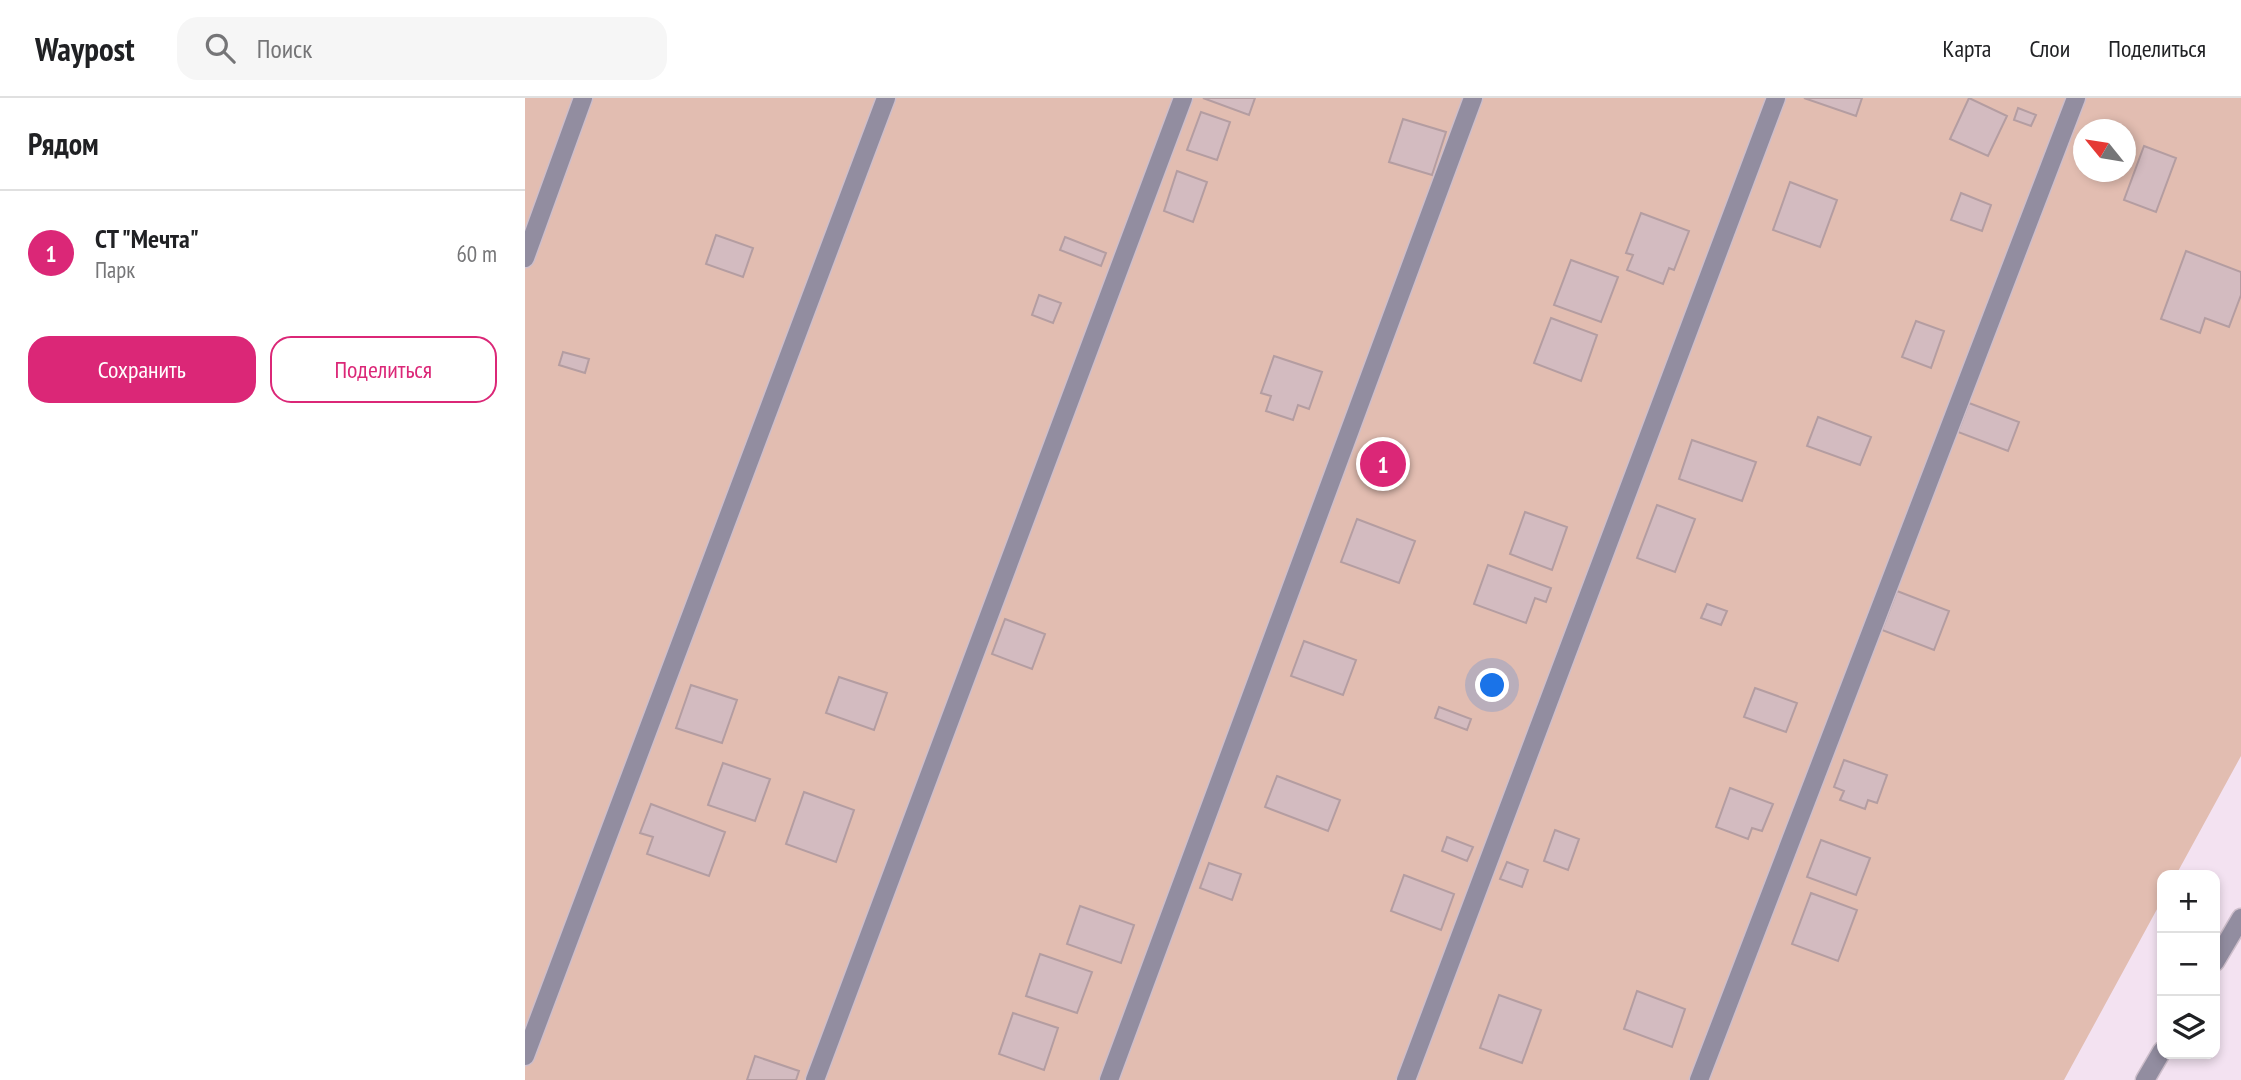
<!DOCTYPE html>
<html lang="ru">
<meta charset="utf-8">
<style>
:root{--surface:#fff;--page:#f6f6f6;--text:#202124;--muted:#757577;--line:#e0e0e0;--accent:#db2777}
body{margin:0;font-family:"PT Sans Narrow",sans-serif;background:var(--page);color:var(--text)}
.controls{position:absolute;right:21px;bottom:21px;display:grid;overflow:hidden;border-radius:14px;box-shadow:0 4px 10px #0003}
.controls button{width:63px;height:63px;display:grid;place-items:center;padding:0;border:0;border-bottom:2px solid var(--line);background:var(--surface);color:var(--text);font:35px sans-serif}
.compass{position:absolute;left:1548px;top:21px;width:63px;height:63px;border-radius:50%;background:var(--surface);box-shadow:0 4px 10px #0003;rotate:300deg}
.you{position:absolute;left:968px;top:588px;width:24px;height:24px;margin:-18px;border:5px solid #fff;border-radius:50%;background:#1a73e8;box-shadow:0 0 0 10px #1a73e833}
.badge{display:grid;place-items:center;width:46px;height:46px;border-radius:50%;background:var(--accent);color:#fff;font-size:23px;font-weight:700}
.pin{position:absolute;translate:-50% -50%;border:4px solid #fff;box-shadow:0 2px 7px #0006}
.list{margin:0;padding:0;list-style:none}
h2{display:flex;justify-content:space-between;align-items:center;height:91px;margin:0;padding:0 28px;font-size:30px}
h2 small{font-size:23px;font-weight:400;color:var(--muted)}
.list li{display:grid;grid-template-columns:46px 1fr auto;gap:21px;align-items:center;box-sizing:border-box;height:126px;padding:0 28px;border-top:2px solid var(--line)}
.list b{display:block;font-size:26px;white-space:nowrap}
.list p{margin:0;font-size:23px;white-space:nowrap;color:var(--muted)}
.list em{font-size:23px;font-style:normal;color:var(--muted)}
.actions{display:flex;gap:14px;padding:21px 28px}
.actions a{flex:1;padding:16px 0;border:2px solid var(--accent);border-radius:21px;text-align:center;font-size:24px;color:var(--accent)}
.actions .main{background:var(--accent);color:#fff}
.icon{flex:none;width:38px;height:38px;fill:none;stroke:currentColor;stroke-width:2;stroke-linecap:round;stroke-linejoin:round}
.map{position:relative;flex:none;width:1716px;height:982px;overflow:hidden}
header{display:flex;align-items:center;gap:42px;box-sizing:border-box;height:98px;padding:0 35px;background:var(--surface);border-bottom:2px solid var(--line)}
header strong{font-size:33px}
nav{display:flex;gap:38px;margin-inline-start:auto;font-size:24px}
.search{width:490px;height:63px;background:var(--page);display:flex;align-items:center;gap:18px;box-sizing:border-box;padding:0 24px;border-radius:21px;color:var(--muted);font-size:26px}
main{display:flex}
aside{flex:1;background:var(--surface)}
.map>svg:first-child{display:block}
</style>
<header>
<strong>Waypost</strong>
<div class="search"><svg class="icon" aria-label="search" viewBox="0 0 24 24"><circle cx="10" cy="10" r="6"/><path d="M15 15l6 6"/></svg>Поиск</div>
<nav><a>Карта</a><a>Слои</a><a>Поделиться</a></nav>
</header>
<main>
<aside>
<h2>Рядом<small></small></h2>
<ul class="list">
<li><span class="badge">1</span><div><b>СТ &quot;Мечта&quot;</b><p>Парк</p></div><em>60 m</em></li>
</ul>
<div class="actions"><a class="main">Сохранить</a><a>Поделиться</a></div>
</aside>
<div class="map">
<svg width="1716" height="982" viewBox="0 0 1716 982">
<rect width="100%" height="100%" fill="#f3e2f1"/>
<!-- green -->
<path fill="#e2bdb1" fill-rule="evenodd" d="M 0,0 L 1716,0 L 1716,658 L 1651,777 L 1637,777 L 1637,802 L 1539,982 L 0,982 ZM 1559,32 L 1601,32 L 1601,74 L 1559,74 Z"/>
<!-- building -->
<path fill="#d3bbc0" stroke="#b49da1" stroke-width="2" d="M 678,0 L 730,0 L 724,17 Z
M 1279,0 L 1337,0 L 1331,18 Z
M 1444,0 L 1482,18 L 1463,58 L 1425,41 Z
M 1493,10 L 1511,17 L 1506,28 L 1489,22 Z
M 676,14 L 705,24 L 692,62 L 662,52 Z
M 878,21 L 921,34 L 907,77 L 864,64 Z
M 1619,48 L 1651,60 L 1631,114 L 1599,102 Z
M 652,73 L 682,84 L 668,124 L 639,113 Z
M 1265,84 L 1312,102 L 1295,149 L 1248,132 Z
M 1436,95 L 1466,107 L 1457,133 L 1426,122 Z
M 1116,115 L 1164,133 L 1149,172 L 1144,170 L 1138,186 L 1102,172 L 1108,157 L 1101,155 Z
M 191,137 L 228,150 L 218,179 L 181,166 Z
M 540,139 L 581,155 L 576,168 L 535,152 Z
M 1661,153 L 1716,174 L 1716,197 L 1704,229 L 1680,220 L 1675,235 L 1636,221 Z
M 1046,162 L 1093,179 L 1076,224 L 1029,207 Z
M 514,197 L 536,205 L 528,225 L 507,217 Z
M 1026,220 L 1072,237 L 1056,283 L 1009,265 Z
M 1391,223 L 1419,233 L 1406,270 L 1377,259 Z
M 38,254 L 64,261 L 60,275 L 34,267 Z
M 749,258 L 797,274 L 784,311 L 773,307 L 768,322 L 741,313 L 746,298 L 736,295 Z
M 1444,305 L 1494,324 L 1483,353 L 1433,334 Z
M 1293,319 L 1346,339 L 1335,367 L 1282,348 Z
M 1167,342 L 1231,364 L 1217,403 L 1154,381 Z
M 1132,407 L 1170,421 L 1150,474 L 1112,460 Z
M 1000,414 L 1042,429 L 1027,472 L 985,456 Z
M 832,421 L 890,443 L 874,485 L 816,464 Z
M 963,467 L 1026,490 L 1021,504 L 1010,500 L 1001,525 L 949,506 Z
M 1372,493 L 1424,513 L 1409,552 L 1357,532 Z
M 1182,506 L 1202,513 L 1196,527 L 1176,520 Z
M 480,521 L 520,536 L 507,571 L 467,556 Z
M 779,543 L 831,562 L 818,597 L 766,578 Z
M 314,579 L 362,595 L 349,632 L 301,615 Z
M 166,587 L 212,602 L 197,645 L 151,630 Z
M 1230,590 L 1272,605 L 1261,634 L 1219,619 Z
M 914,609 L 946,621 L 942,632 L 910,620 Z
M 1319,662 L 1362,677 L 1352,705 L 1343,702 L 1340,711 L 1315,702 L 1319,693 L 1309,689 Z
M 198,665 L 245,681 L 230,723 L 183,707 Z
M 752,678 L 815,702 L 803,733 L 740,709 Z
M 1205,690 L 1248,706 L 1237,733 L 1227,730 L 1223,741 L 1191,729 Z
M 279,694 L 329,712 L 311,764 L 261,746 Z
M 126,706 L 200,734 L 184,778 L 122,756 L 128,739 L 115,735 Z
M 1030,732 L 1054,741 L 1043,772 L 1019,763 Z
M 922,739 L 948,749 L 942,763 L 917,753 Z
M 1296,742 L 1345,760 L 1331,797 L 1282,779 Z
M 982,764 L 1003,772 L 997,789 L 975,781 Z
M 684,765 L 716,776 L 707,802 L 675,790 Z
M 879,777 L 929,796 L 916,832 L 866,813 Z
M 1286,795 L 1332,812 L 1313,863 L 1267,846 Z
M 555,808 L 609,827 L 596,865 L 542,846 Z
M 515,856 L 567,874 L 552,915 L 501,898 Z
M 1112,893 L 1160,911 L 1147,949 L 1099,931 Z
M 974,897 L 1016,912 L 997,965 L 955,950 Z
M 488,915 L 533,930 L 519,972 L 474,956 Z
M 230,958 L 274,973 L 271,982 L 222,982 Z"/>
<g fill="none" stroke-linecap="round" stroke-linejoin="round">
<!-- minor casing -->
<g stroke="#cdbecb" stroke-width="21">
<path id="minor" d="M 0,160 L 58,0
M 1690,864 L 1716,820
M 0,958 L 361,0
M 290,982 L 658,0
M 584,982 L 948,0
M 881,982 L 1251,0
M 1174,982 L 1551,0
M 1620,982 L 1637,953"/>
</g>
<!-- minor -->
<use href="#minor" stroke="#928da0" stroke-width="18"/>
</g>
</svg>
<div class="controls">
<button>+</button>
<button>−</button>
<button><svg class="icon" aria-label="layers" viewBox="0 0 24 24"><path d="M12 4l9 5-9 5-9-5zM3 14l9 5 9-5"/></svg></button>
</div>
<svg class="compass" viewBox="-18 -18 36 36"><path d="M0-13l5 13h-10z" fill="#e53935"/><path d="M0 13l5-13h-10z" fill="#757577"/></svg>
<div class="you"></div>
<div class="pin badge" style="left:858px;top:366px">1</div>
</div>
</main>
